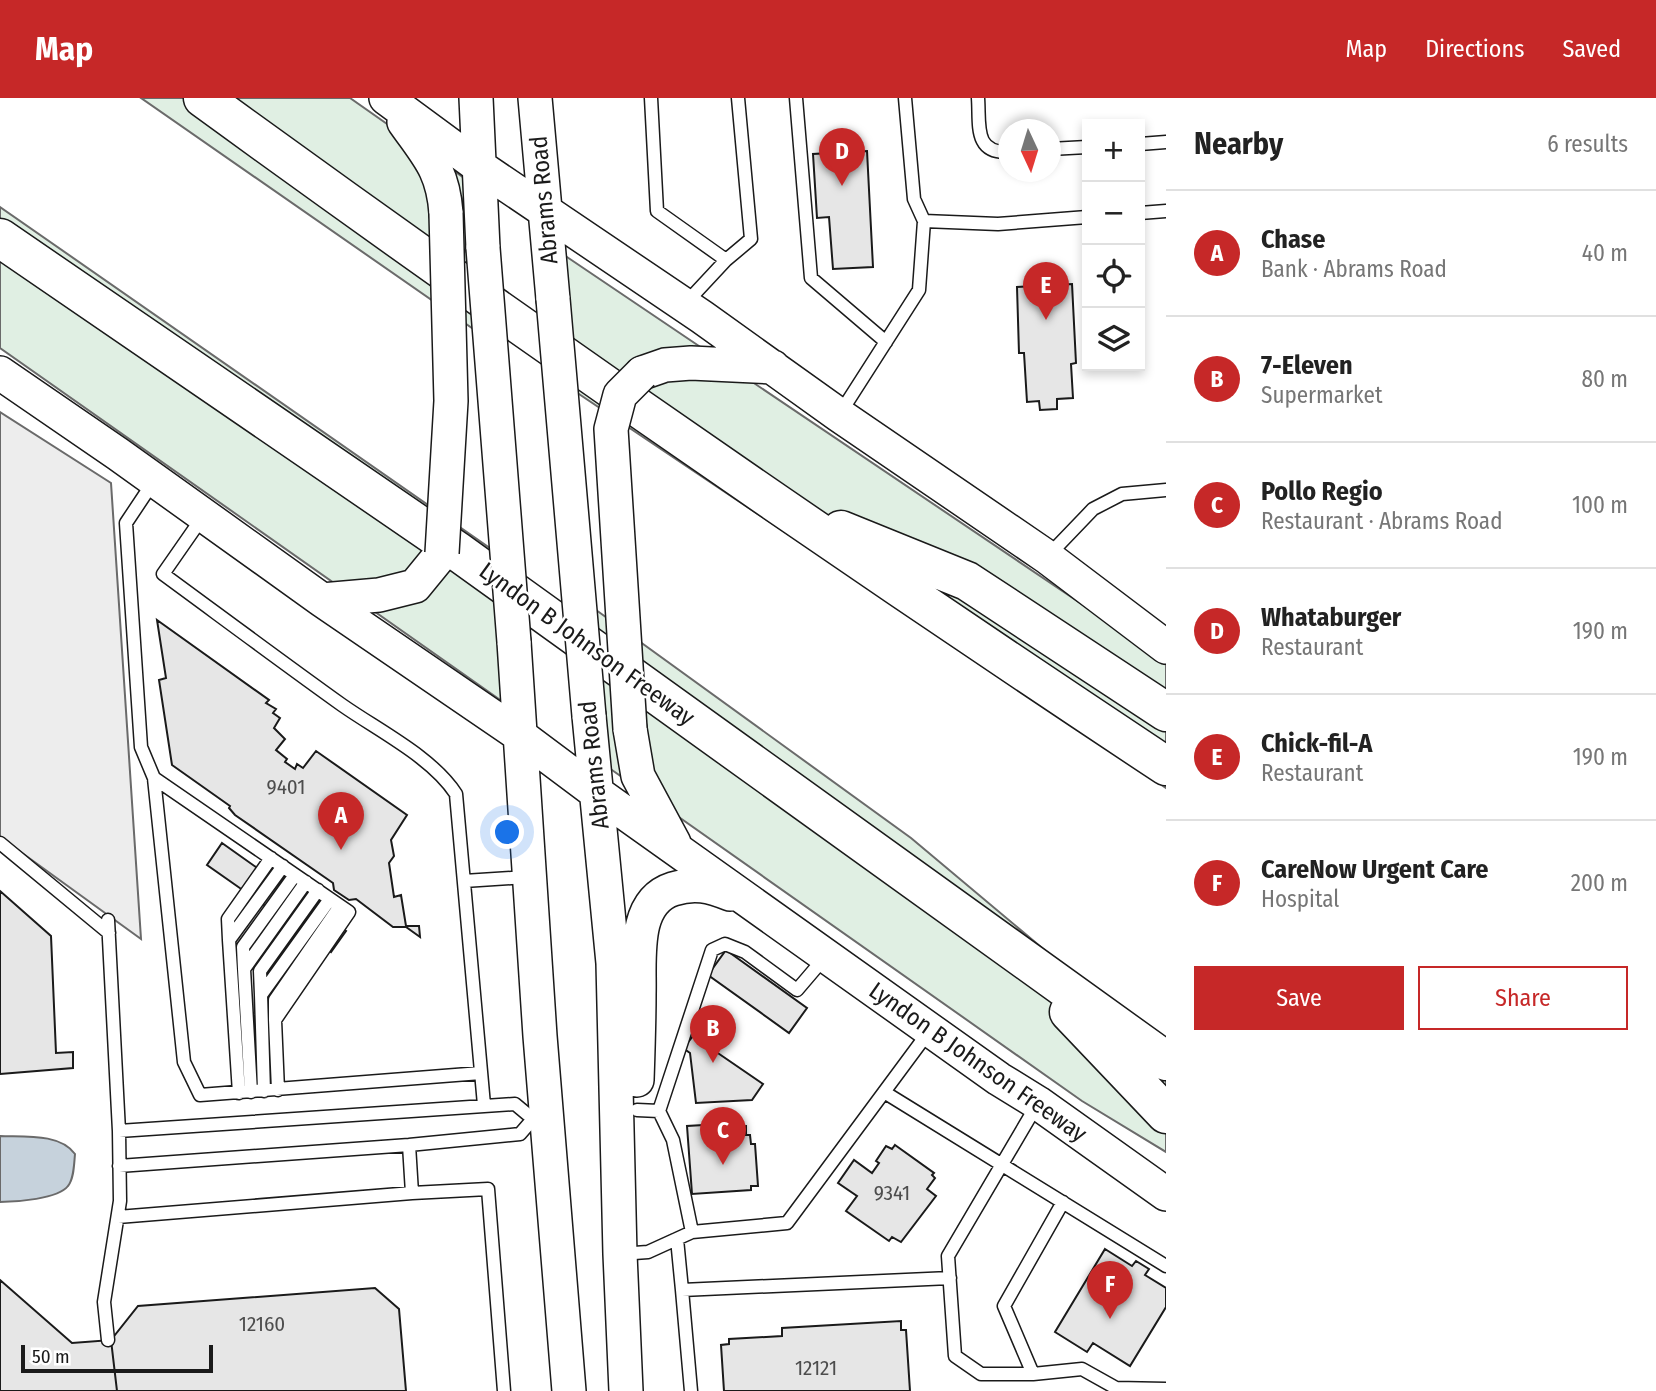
<!DOCTYPE html>
<meta charset="utf-8">
<style>
:root{--surface:#fff;--page:#f2f2f2;--text:#222;--muted:#767676;--line:#e0e0e0;--accent:#c62828}
body{margin:0;font-family:"Fira Sans Condensed",sans-serif;background:var(--page);color:var(--text)}
.controls{position:absolute;right:21px;top:21px;display:grid;overflow:hidden;border-radius:0px;box-shadow:0 4px 10px #0003}
.controls button{width:63px;height:63px;display:grid;place-items:center;padding:0;border:0;border-bottom:2px solid var(--line);background:var(--surface);color:var(--text);font:35px sans-serif}
.compass{position:absolute;left:998px;top:21px;width:63px;height:63px;border-radius:50%;background:var(--surface);box-shadow:0 4px 10px #0003;rotate:176deg}
.scale{position:absolute;left:21px;bottom:18px;width:192px;box-sizing:border-box;padding-left:7px;border:4px solid #1a1a1a;border-top:0;font-size:19px;line-height:24px;white-space:nowrap;color:#1a1a1a;-webkit-text-stroke:5px #fff;paint-order:stroke}
.you{position:absolute;left:508px;top:735px;width:24px;height:24px;margin:-18px;border:5px solid #fff;border-radius:50%;background:#1a73e8;box-shadow:0 0 0 10px #1a73e833}
.badge{display:grid;place-items:center;width:46px;height:46px;border-radius:50%;background:var(--accent);color:#fff;font-size:23px;font-weight:700}
.pin{position:absolute;translate:-50% -58px;filter:drop-shadow(0 2px 4px #0008)}
.pin::after{content:'';position:absolute;top:37px;width:24px;height:21px;background:inherit;clip-path:polygon(0 0,100% 0,50% 100%)}
.list{margin:0;padding:0;list-style:none}
h2{display:flex;justify-content:space-between;align-items:center;height:91px;margin:0;padding:0 28px;font-size:30px}
h2 small{font-size:23px;font-weight:400;color:var(--muted)}
.list li{display:grid;grid-template-columns:46px 1fr auto;gap:21px;align-items:center;box-sizing:border-box;height:126px;padding:0 28px;border-top:2px solid var(--line)}
.list b{display:block;font-size:26px;white-space:nowrap}
.list p{margin:0;font-size:23px;white-space:nowrap;color:var(--muted)}
.list em{font-size:23px;font-style:normal;color:var(--muted)}
.actions{display:flex;gap:14px;padding:21px 28px}
.actions a{flex:1;padding:16px 0;border:2px solid var(--accent);border-radius:0px;text-align:center;font-size:24px;color:var(--accent)}
.actions .main{background:var(--accent);color:#fff}
.icon{flex:none;width:38px;height:38px;fill:none;stroke:currentColor;stroke-width:2;stroke-linecap:round;stroke-linejoin:round}
.map{position:relative;flex:none;width:1166px;height:1293px;overflow:hidden}
header{display:flex;align-items:center;gap:42px;box-sizing:border-box;height:98px;padding:0 35px;background:var(--accent);color:#fff}
header strong{font-size:33px}
nav{display:flex;gap:38px;margin-inline-start:auto;font-size:24px}
main{display:flex}
aside{flex:1;background:var(--surface)}
.map>svg:first-child{display:block}
</style>
<header>
<strong>Map</strong>
<nav><a>Map</a><a>Directions</a><a>Saved</a></nav>
</header>
<main>
<div class="map">
<svg width="1166" height="1293" viewBox="0 0 1166 1293">
<rect width="100%" height="100%" fill="#fff"/>
<!-- green -->
<path fill="#e0efe3" stroke="#6a6a6a" stroke-width="2" d="M 141,0 L 350,0 L 474,87 L 482,237 Z
M 0,109 L 497,455 L 506,606 L 0,250 Z
M 564,157 L 1098,517 L 1166,567 L 1166,690 L 570,290 Z
M 585,504 L 911,740 L 1166,954 L 1166,1054 L 1082,1003 L 602,665 Z"/>
<!-- parking -->
<path fill="#ededed" stroke="#6a6a6a" stroke-width="2" d="M 0,314 L 111,385 L 141,841 L 0,739 Z"/>
<!-- water -->
<path fill="#c6d2dc" stroke="#6a6a6a" stroke-width="2" d="M 0,1038 C 24,1039 60,1035 75,1056 C 74,1066 74,1081 68,1088 C 58,1101 16,1104 0,1104 Z"/>
<!-- building -->
<path fill="#e6e6e6" stroke="#1a1a1a" stroke-width="2" d="M 867,53 L 873,169 L 833,171 L 829,119 L 817,120 L 813,56 Z
M 1072,186 L 1076,265 L 1071,266 L 1073,300 L 1057,301 L 1057,311 L 1040,312 L 1039,303 L 1027,304 L 1024,255 L 1019,255 L 1017,189 Z
M 157,522 L 269,602 L 266,605 L 276,611 L 273,615 L 280,620 L 274,630 L 285,641 L 276,652 L 287,661 L 285,664 L 295,671 L 297,666 L 303,670 L 316,653 L 407,717 L 391,742 L 394,758 L 389,765 L 394,799 L 401,797 L 406,828 L 419,828 L 420,839 L 406,829 L 393,829 L 356,801 L 349,802 L 334,792 L 333,785 L 235,717 L 229,710 L 230,708 L 172,667 L 159,582 L 166,580 Z
M 222,745 L 346,833 L 331,854 L 207,767 Z
M 0,793 L 51,838 L 56,955 L 73,954 L 73,970 L 0,976 Z
M 726,852 L 807,910 L 789,935 L 708,877 Z
M 693,938 L 763,986 L 752,1002 L 696,1005 L 690,955 L 683,950 Z
M 721,1026 L 722,1030 L 746,1028 L 746,1037 L 750,1037 L 751,1046 L 755,1046 L 758,1088 L 751,1088 L 751,1092 L 692,1096 L 687,1028 Z
M 895,1047 L 934,1075 L 932,1077 L 935,1080 L 927,1091 L 936,1098 L 901,1144 L 892,1139 L 889,1143 L 846,1113 L 857,1098 L 838,1085 L 854,1062 L 872,1075 L 879,1065 L 876,1063 L 886,1048 L 892,1051 Z
M 1105,1151 L 1132,1168 L 1136,1163 L 1149,1171 L 1145,1177 L 1166,1190 L 1166,1209 L 1130,1268 L 1093,1245 L 1087,1254 L 1055,1234 Z
M 0,1182 L 72,1245 L 111,1242 L 117,1293 L 0,1293 Z
M 375,1190 L 399,1211 L 406,1293 L 117,1293 L 111,1242 L 138,1208 Z
M 901,1223 L 901,1232 L 906,1232 L 910,1293 L 724,1293 L 721,1247 L 729,1246 L 729,1241 L 782,1238 L 782,1230 Z"/>
<g fill="none" stroke-linecap="round" stroke-linejoin="round">
<!-- lane casing -->
<g stroke="#1a1a1a" stroke-width="15">
<path id="lane" d="M 651,0 L 657,113 L 726,162
M 796,0 L 811,180 L 886,244
M 905,0 L 914,101 L 924,123
M 978,0 C 980,26 973,56 1009,54
M 1140,46 L 1166,44
M 1050,51 L 1087,49
M 1140,115 L 1166,113
M 685,206 L 726,162 L 751,141 L 738,0
M 839,317 L 919,192 L 924,123 L 998,126 L 1087,119
M 154,383 L 126,425 L 141,649 L 154,680 L 184,964 L 200,997 L 481,975
M 202,420 L 163,476 C 223,520 282,564 342,607 C 379,633 432,659 456,696 L 484,1007
M 1047,459 L 1093,411 L 1122,396 L 1166,392
M 154,680 L 349,814 L 275,922 L 278,992
M 0,745 L 109,835
M 464,783 L 527,779
M 229,842 L 228,821 L 271,760
M 244,871 L 243,849 L 295,777
M 261,897 L 260,873 L 318,792
M 275,922 L 275,902 L 340,808
M 264,993 L 261,897 L 330,801
M 251,994 L 244,871 L 306,784
M 884,994 L 1166,1168
M 239,995 L 229,842 L 283,768
M 1038,1005 L 948,1158 L 955,1258 L 981,1276 L 1033,1276 L 1082,1271 L 1116,1290 L 1166,1291
M 637,1012 L 659,1013
M 119,1033 L 515,1006 L 533,1021 L 543,1020
M 409,1047 L 412,1095 L 488,1091 L 504,1293
M 119,1068 L 409,1047 L 520,1036 L 533,1021
M 118,1119 L 412,1095
M 692,1134 L 673,1042 L 659,1013 L 712,852 L 725,846 L 745,854 L 797,892 L 826,858
M 677,1141 L 682,1192 L 950,1180
M 620,1156 L 648,1154 L 692,1134 L 787,1125 L 930,932
M 682,1192 L 691,1293
M 108,1242 L 104,1204 L 120,1103 L 119,1033 L 108,822
M 1033,1276 L 1004,1208 L 1063,1104"/>
</g>
<!-- secondary casing -->
<g stroke="#1a1a1a" stroke-width="36">
<path id="secondary" d="M 386,0 L 477,67 L 702,219 L 839,317 L 1047,459 L 1166,549
M 476,0 L 483,150
M 535,0 L 553,201
M 404,24 C 428,58 443,72 446,115
M 0,275 L 118,356 L 322,502 L 518,636 L 597,695 L 999,981 L 1038,1005 L 1166,1096
M 642,275 L 665,267 L 691,265 L 773,269
M 322,502 L 379,497 L 415,488 L 442,455
M 514,544 L 540,938 L 569,1293
M 589,618 L 613,865 L 620,1156 L 626,1293
M 630,631 L 638,678 L 674,745
M 637,982 C 638,953 639,925 639,896 C 640,862 632,804 673,791 C 695,784 710,788 730,796"/>
</g>
<!-- highway casing -->
<g stroke="#1a1a1a" stroke-width="41">
<path id="highway" d="M 203,0 C 519,230 840,452 1166,668
M 0,140 L 457,453 L 1166,963
M 841,432 L 967,483 L 1166,614
M 1069,914 L 1166,1016"/>
</g>
<!-- lane -->
<use href="#lane" stroke="#fff" stroke-width="12"/>
<!-- secondary -->
<use href="#secondary" stroke="#fff" stroke-width="33"/>
<!-- highway -->
<use href="#highway" stroke="#fff" stroke-width="38"/>
<!-- secondary-bridge casing -->
<g stroke="#1a1a1a" stroke-width="36" stroke-linecap="butt">
<path id="secondary-bridge" d="M 483,150 L 514,544
M 553,201 L 589,618
M 442,455 L 451,303 L 446,115
M 630,631 L 611,331 L 620,297 L 642,275"/>
</g>
<!-- secondary-bridge -->
<use href="#secondary-bridge" stroke="#fff" stroke-width="33"/>
</g>
<g text-anchor="middle" dominant-baseline="central" stroke-width="5" stroke-linejoin="round" paint-order="stroke">
<!-- number labels -->
<g font-size="21" fill="#4d4d4d">
<text x="286" y="689">9401</text>
<text x="892" y="1095">9341</text>
<text x="262" y="1226">12160</text>
<text x="816" y="1270">12121</text>
</g>
<!-- street labels -->
<g font-size="24" fill="#1a1a1a" stroke="#fff">
<text transform="translate(544 102) rotate(-95)">Abrams Road</text>
<text transform="translate(587 546) rotate(36)">Lyndon B Johnson Freeway</text>
<text transform="translate(594 667) rotate(-96)">Abrams Road</text>
<text transform="translate(978 964) rotate(35)">Lyndon B Johnson Freeway</text>
</g>
</g>
</svg>
<div class="controls">
<button>+</button>
<button>−</button>
<button><svg class="icon" aria-label="locate" viewBox="0 0 24 24"><circle cx="12" cy="12" r="6"/><path d="M12 2v4M12 18v4M2 12h4M18 12h4"/></svg></button>
<button><svg class="icon" aria-label="layers" viewBox="0 0 24 24"><path d="M12 4l9 5-9 5-9-5zM3 14l9 5 9-5"/></svg></button>
</div>
<svg class="compass" viewBox="-18 -18 36 36"><path d="M0-13l5 13h-10z" fill="#e53935"/><path d="M0 13l5-13h-10z" fill="#767676"/></svg>
<div class="scale">50 m</div>
<div class="you"></div>
<div class="pin badge" style="left:341px;top:752px">A</div>
<div class="pin badge" style="left:713px;top:965px">B</div>
<div class="pin badge" style="left:723px;top:1067px">C</div>
<div class="pin badge" style="left:842px;top:88px">D</div>
<div class="pin badge" style="left:1046px;top:222px">E</div>
<div class="pin badge" style="left:1110px;top:1221px">F</div>
</div>
<aside>
<h2>Nearby<small>6 results</small></h2>
<ul class="list">
<li><span class="badge">A</span><div><b>Chase</b><p>Bank · Abrams Road</p></div><em>40 m</em></li>
<li><span class="badge">B</span><div><b>7-Eleven</b><p>Supermarket</p></div><em>80 m</em></li>
<li><span class="badge">C</span><div><b>Pollo Regio</b><p>Restaurant · Abrams Road</p></div><em>100 m</em></li>
<li><span class="badge">D</span><div><b>Whataburger</b><p>Restaurant</p></div><em>190 m</em></li>
<li><span class="badge">E</span><div><b>Chick-fil-A</b><p>Restaurant</p></div><em>190 m</em></li>
<li><span class="badge">F</span><div><b>CareNow Urgent Care</b><p>Hospital</p></div><em>200 m</em></li>
</ul>
<div class="actions"><a class="main">Save</a><a>Share</a></div>
</aside>
</main>
